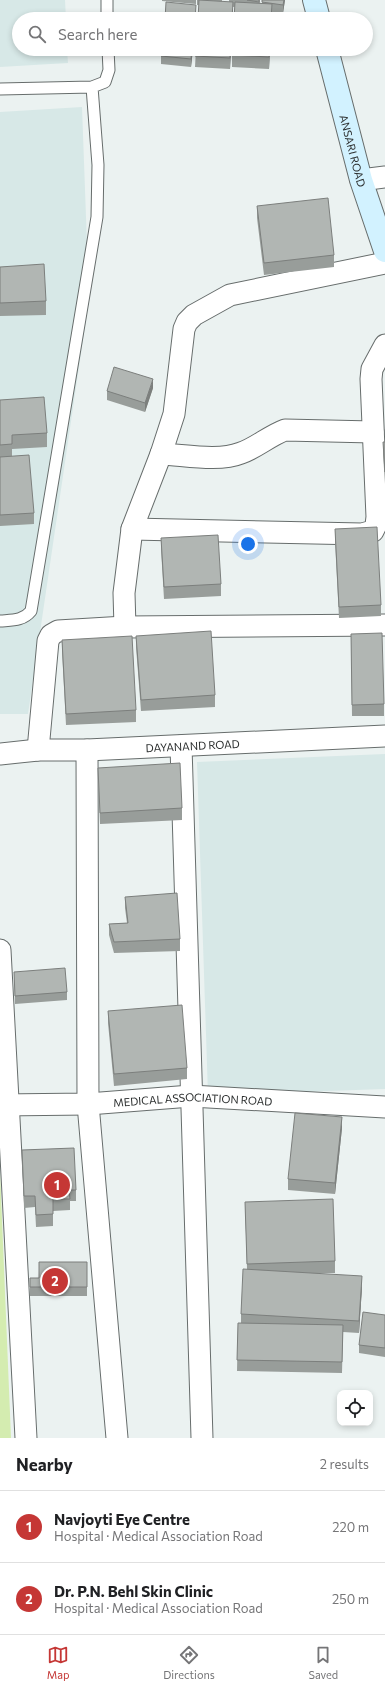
<!DOCTYPE html>
<meta charset="utf-8">
<style>
:root{--surface:#fff;--page:#f6f6f6;--text:#202124;--muted:#757577;--line:#e0e0e0;--accent:#c53735}
body{margin:0;font-family:Commissioner,sans-serif;background:var(--page);color:var(--text)}
.controls{position:absolute;right:12px;bottom:12px;display:grid;overflow:hidden;border-radius:8px;box-shadow:0 2px 6px #0003}
.controls button{width:36px;height:36px;display:grid;place-items:center;padding:0;border:0;border-bottom:1px solid var(--line);background:var(--surface);color:var(--text);font:20px sans-serif}
.you{position:absolute;left:248px;top:544px;width:14px;height:14px;margin:-10px;border:3px solid #fff;border-radius:50%;background:#1a73e8;box-shadow:0 0 0 6px #1a73e833}
.badge{display:grid;place-items:center;width:26px;height:26px;border-radius:50%;background:var(--accent);color:#fff;font-size:13px;font-weight:700}
.pin{position:absolute;translate:-50% -50%;border:2px solid #fff;box-shadow:0 1px 4px #0006}
.list{margin:0;padding:0;list-style:none}
h2{display:flex;justify-content:space-between;align-items:center;height:52px;margin:0;padding:0 16px;font-size:17px}
h2 small{font-size:13px;font-weight:400;color:var(--muted)}
.list li{display:grid;grid-template-columns:26px 1fr auto;gap:12px;align-items:center;box-sizing:border-box;height:72px;padding:0 16px;border-top:1px solid var(--line)}
.list b{display:block;font-size:15px;white-space:nowrap}
.list p{margin:0;font-size:13px;white-space:nowrap;color:var(--muted)}
.list em{font-size:13px;font-style:normal;color:var(--muted)}
.icon{flex:none;width:22px;height:22px;fill:none;stroke:currentColor;stroke-width:2;stroke-linecap:round;stroke-linejoin:round}
.map{position:relative;flex:none;width:385px;height:1438px;overflow:hidden}
.search{position:absolute;background:var(--surface);box-shadow:0 2px 6px #0003;left:12px;right:12px;top:12px;height:44px;display:flex;align-items:center;gap:10px;box-sizing:border-box;padding:0 14px;border-radius:22px;color:var(--muted);font-size:15px}
.sheet{height:196px;background:var(--surface)}
nav{display:flex;justify-content:space-around;align-items:center;box-sizing:border-box;height:56px;border-top:1px solid var(--line);background:var(--surface);font-size:11px;color:var(--muted)}
nav a{display:grid;justify-items:center;gap:2px}
nav .on{color:var(--accent)}
.map>svg:first-child{display:block}
</style>
<div class="map">
<svg width="385" height="1438" viewBox="0 0 385 1438">
<rect width="100%" height="100%" fill="#ebf2f1"/>
<!-- built -->
<path fill="#d7e8e7" d="M 0,0 L 65,0 L 66,19 L 19,19 L 19,49 L 67,49 L 68,63 L 0,67 Z
M 82,107 L 89,299 L 28,714 L 0,714 L 0,112 Z
M 385,754 L 385,1089 L 208,1095 L 197,762 Z"/>
<!-- green -->
<path fill="#d4ecb0" d="M 0,1171 L 11,1438 L 0,1438 Z"/>
<g fill="none" stroke-linecap="round" stroke-linejoin="round">
<!-- lane casing -->
<g stroke="#676d6c" stroke-width="13">
<path id="lane" d="M 107,0 L 107,19
M 0,89 L 92,87 L 105,82 L 109,70 L 108,49
M 0,621 C 12,620 23,621 31,611 L 97,217 L 98,165 L 92,87"/>
</g>
<!-- street casing -->
<g stroke="#676d6c" stroke-width="23">
<g id="street">
<path d="M 361,180 L 385,177"/>
<path d="M 161,454 C 185,455 219,462 241,453 C 256,448 269,436 285,430 L 373,432"/>
<path d="M 132,529 L 362,534 L 373,531 L 376,525 L 377,517 L 371,379 L 372,369 L 385,345"/>
<path d="M 125,627 L 124,593 L 132,529 L 161,454 L 174,414 L 184,329 L 187,322 L 194,315 L 230,295 L 385,263"/>
<path d="M 181,746 L 202,1438"/>
<path d="M 38,750 L 48,641 L 51,635 L 58,631 L 125,627 L 385,625"/>
<path d="M 87,750 L 88,1104 L 117,1438"/>
<path id="s1" d="M 0,754 L 38,750 L 87,750 L 385,736"/>
<path d="M 0,950 L 26,1438"/>
<path id="s2" d="M 0,1105 L 88,1104 L 191,1096 L 385,1107"/>
</g>
</g>
<!-- secondary casing -->
<g stroke="#676d6c" stroke-width="24">
<g id="secondary">
<path d="M 314,0 L 319,19"/>
<path id="s3" d="M 327,49 L 361,180 L 385,251"/>
</g>
</g>
<!-- lane -->
<use href="#lane" stroke="#fff" stroke-width="11"/>
<!-- street -->
<use href="#street" stroke="#fff" stroke-width="21"/>
<!-- secondary -->
<use href="#secondary" stroke="#d2f2ff" stroke-width="22"/>
</g>
<!-- wall -->
<path fill="#989d9a" d="M 162,0 L 196,0 L 196,4 L 162,1 Z
M 197,0 L 222,0 L 222,2 L 229,2 L 229,0 L 260,0 L 260,3 L 262,3 L 262,0 L 285,0 L 283,13 L 272,12 L 271,19 L 234,19 L 235,7 L 197,5 Z
M 193,49 L 191,67 L 161,64 L 161,56 Z
M 196,49 L 231,49 L 230,69 L 195,67 Z
M 232,49 L 270,49 L 269,69 L 232,67 Z
M 257,206 L 334,255 L 334,267 L 264,275 L 257,218 Z
M 0,267 L 46,301 L 46,315 L 0,316 Z
M 153,388 L 145,412 L 107,400 L 107,391 Z
M 0,400 L 47,433 L 47,447 L 12,449 L 12,456 L 34,513 L 34,524 L 0,526 Z
M 383,442 L 385,442 L 385,484 L 383,454 Z
M 335,529 L 381,605 L 381,616 L 339,618 L 335,541 Z
M 161,538 L 221,584 L 221,596 L 164,599 L 161,549 Z
M 351,634 L 384,704 L 384,716 L 352,716 Z
M 136,636 L 215,695 L 215,707 L 141,711 L 136,647 Z
M 62,640 L 136,710 L 136,722 L 66,725 L 62,651 Z
M 98,768 L 182,808 L 182,820 L 100,824 Z
M 125,897 L 180,939 L 180,951 L 114,953 L 109,935 L 109,924 L 127,923 L 125,908 Z
M 14,972 L 67,992 L 67,1000 L 15,1004 Z
M 108,1011 L 187,1068 L 187,1079 L 114,1086 L 108,1023 Z
M 342,1128 L 335,1194 L 288,1190 L 288,1179 Z
M 22,1150 L 76,1190 L 76,1201 L 70,1201 L 70,1210 L 53,1211 L 53,1226 L 36,1227 L 35,1207 L 24,1208 Z
M 245,1202 L 335,1261 L 335,1273 L 318,1273 L 362,1287 L 359,1333 L 343,1332 L 342,1373 L 237,1371 L 238,1323 L 241,1323 L 241,1314 L 247,1269 Z
M 87,1262 L 87,1296 L 30,1296 L 30,1278 L 39,1278 Z
M 385,1315 L 385,1357 L 359,1353 L 359,1345 Z"/>
<!-- shaded-wall -->
<path fill="#7c7f7d" d="M 284,0 L 285,0 L 283,13 L 283,5 Z
M 192,49 L 193,49 L 191,67 L 191,59 Z
M 230,49 L 231,49 L 230,69 Z
M 269,49 L 270,49 L 269,69 Z
M 153,379 L 153,388 L 145,412 L 145,403 Z
M 342,1117 L 342,1128 L 335,1194 L 335,1183 Z
M 362,1276 L 362,1287 L 359,1333 L 359,1321 Z"/>
<!-- building -->
<path fill="#b1b6b3" stroke="#7c7f7d" d="M 199,0 L 233,2 L 232,19 L 198,19 Z
M 247,0 L 259,0 L 259,2 Z
M 262,0 L 284,0 L 283,5 L 262,2 Z
M 166,2 L 196,5 L 195,19 L 165,19 Z
M 235,2 L 272,4 L 271,19 L 234,19 Z
M 162,49 L 192,49 L 191,59 L 161,56 Z
M 196,49 L 230,49 L 230,58 L 195,56 Z
M 232,49 L 269,49 L 269,57 L 232,55 Z
M 328,198 L 334,255 L 264,263 L 257,206 Z
M 44,264 L 46,301 L 0,303 L 0,267 Z
M 114,367 L 153,379 L 145,403 L 107,391 Z
M 44,397 L 47,433 L 12,435 L 12,444 L 0,445 L 0,400 Z
M 383,442 L 385,442 L 385,472 Z
M 29,455 L 34,513 L 0,515 L 0,457 Z
M 377,527 L 381,605 L 339,607 L 335,529 Z
M 218,535 L 221,584 L 164,587 L 161,538 Z
M 211,631 L 215,695 L 141,700 L 136,636 Z
M 382,633 L 384,704 L 352,705 L 351,634 Z
M 132,636 L 136,710 L 66,714 L 62,640 Z
M 180,763 L 182,808 L 100,813 L 98,768 Z
M 177,893 L 180,939 L 114,942 L 109,924 L 128,923 L 125,897 Z
M 65,968 L 67,992 L 15,996 L 14,972 Z
M 182,1005 L 187,1068 L 114,1074 L 108,1011 Z
M 295,1113 L 342,1117 L 335,1183 L 288,1179 Z
M 74,1148 L 76,1190 L 69,1190 L 70,1199 L 53,1199 L 53,1214 L 36,1215 L 35,1196 L 24,1196 L 22,1150 Z
M 333,1199 L 335,1261 L 247,1264 L 245,1202 Z
M 39,1262 L 87,1262 L 87,1287 L 30,1287 L 30,1278 L 39,1278 Z
M 243,1269 L 362,1276 L 359,1321 L 241,1314 Z
M 363,1312 L 385,1315 L 385,1348 L 359,1345 Z
M 238,1323 L 343,1325 L 342,1362 L 237,1360 Z"/>
<g text-anchor="middle" dominant-baseline="central" stroke-width="4" stroke-linejoin="round" paint-order="stroke">
<!-- street labels -->
<g font-size="11" fill="#2d3030" stroke="#ebf2f1">
<text stroke="none"><textPath href="#s3" startOffset="105">ANSARI ROAD</textPath></text>
<text stroke="none"><textPath href="#s1" startOffset="193">DAYANAND ROAD</textPath></text>
<text stroke="none"><textPath href="#s2" startOffset="193">MEDICAL ASSOCIATION ROAD</textPath></text>
</g>
</g>
</svg>
<div class="controls">
<button><svg class="icon" aria-label="locate" viewBox="0 0 24 24"><circle cx="12" cy="12" r="6"/><path d="M12 2v4M12 18v4M2 12h4M18 12h4"/></svg></button>
</div>
<div class="you"></div>
<div class="pin badge" style="left:57px;top:1185px">1</div>
<div class="pin badge" style="left:55px;top:1281px">2</div>
<div class="search"><svg class="icon" aria-label="search" viewBox="0 0 24 24"><circle cx="10" cy="10" r="6"/><path d="M15 15l6 6"/></svg>Search here</div>
</div>
<section class="sheet">
<h2>Nearby<small>2 results</small></h2>
<ul class="list">
<li><span class="badge">1</span><div><b>Navjoyti Eye Centre</b><p>Hospital · Medical Association Road</p></div><em>220 m</em></li>
<li><span class="badge">2</span><div><b>Dr. P.N. Behl Skin Clinic</b><p>Hospital · Medical Association Road</p></div><em>250 m</em></li>
</ul>
</section>
<nav>
<a class="on"><svg class="icon" aria-label="map" viewBox="0 0 24 24"><path d="M3 6l6-2 6 2 6-2v14l-6 2-6-2-6 2zM9 4v14M15 6v14"/></svg>Map</a>
<a><svg class="icon" aria-label="directions" viewBox="0 0 24 24"><path d="M12 3l9 9-9 9-9-9zM9 14v-3h6M13 9l2 2-2 2"/></svg>Directions</a>
<a><svg class="icon" aria-label="saved" viewBox="0 0 24 24"><path d="M7 4h10v16l-5-4-5 4z"/></svg>Saved</a>
</nav>
